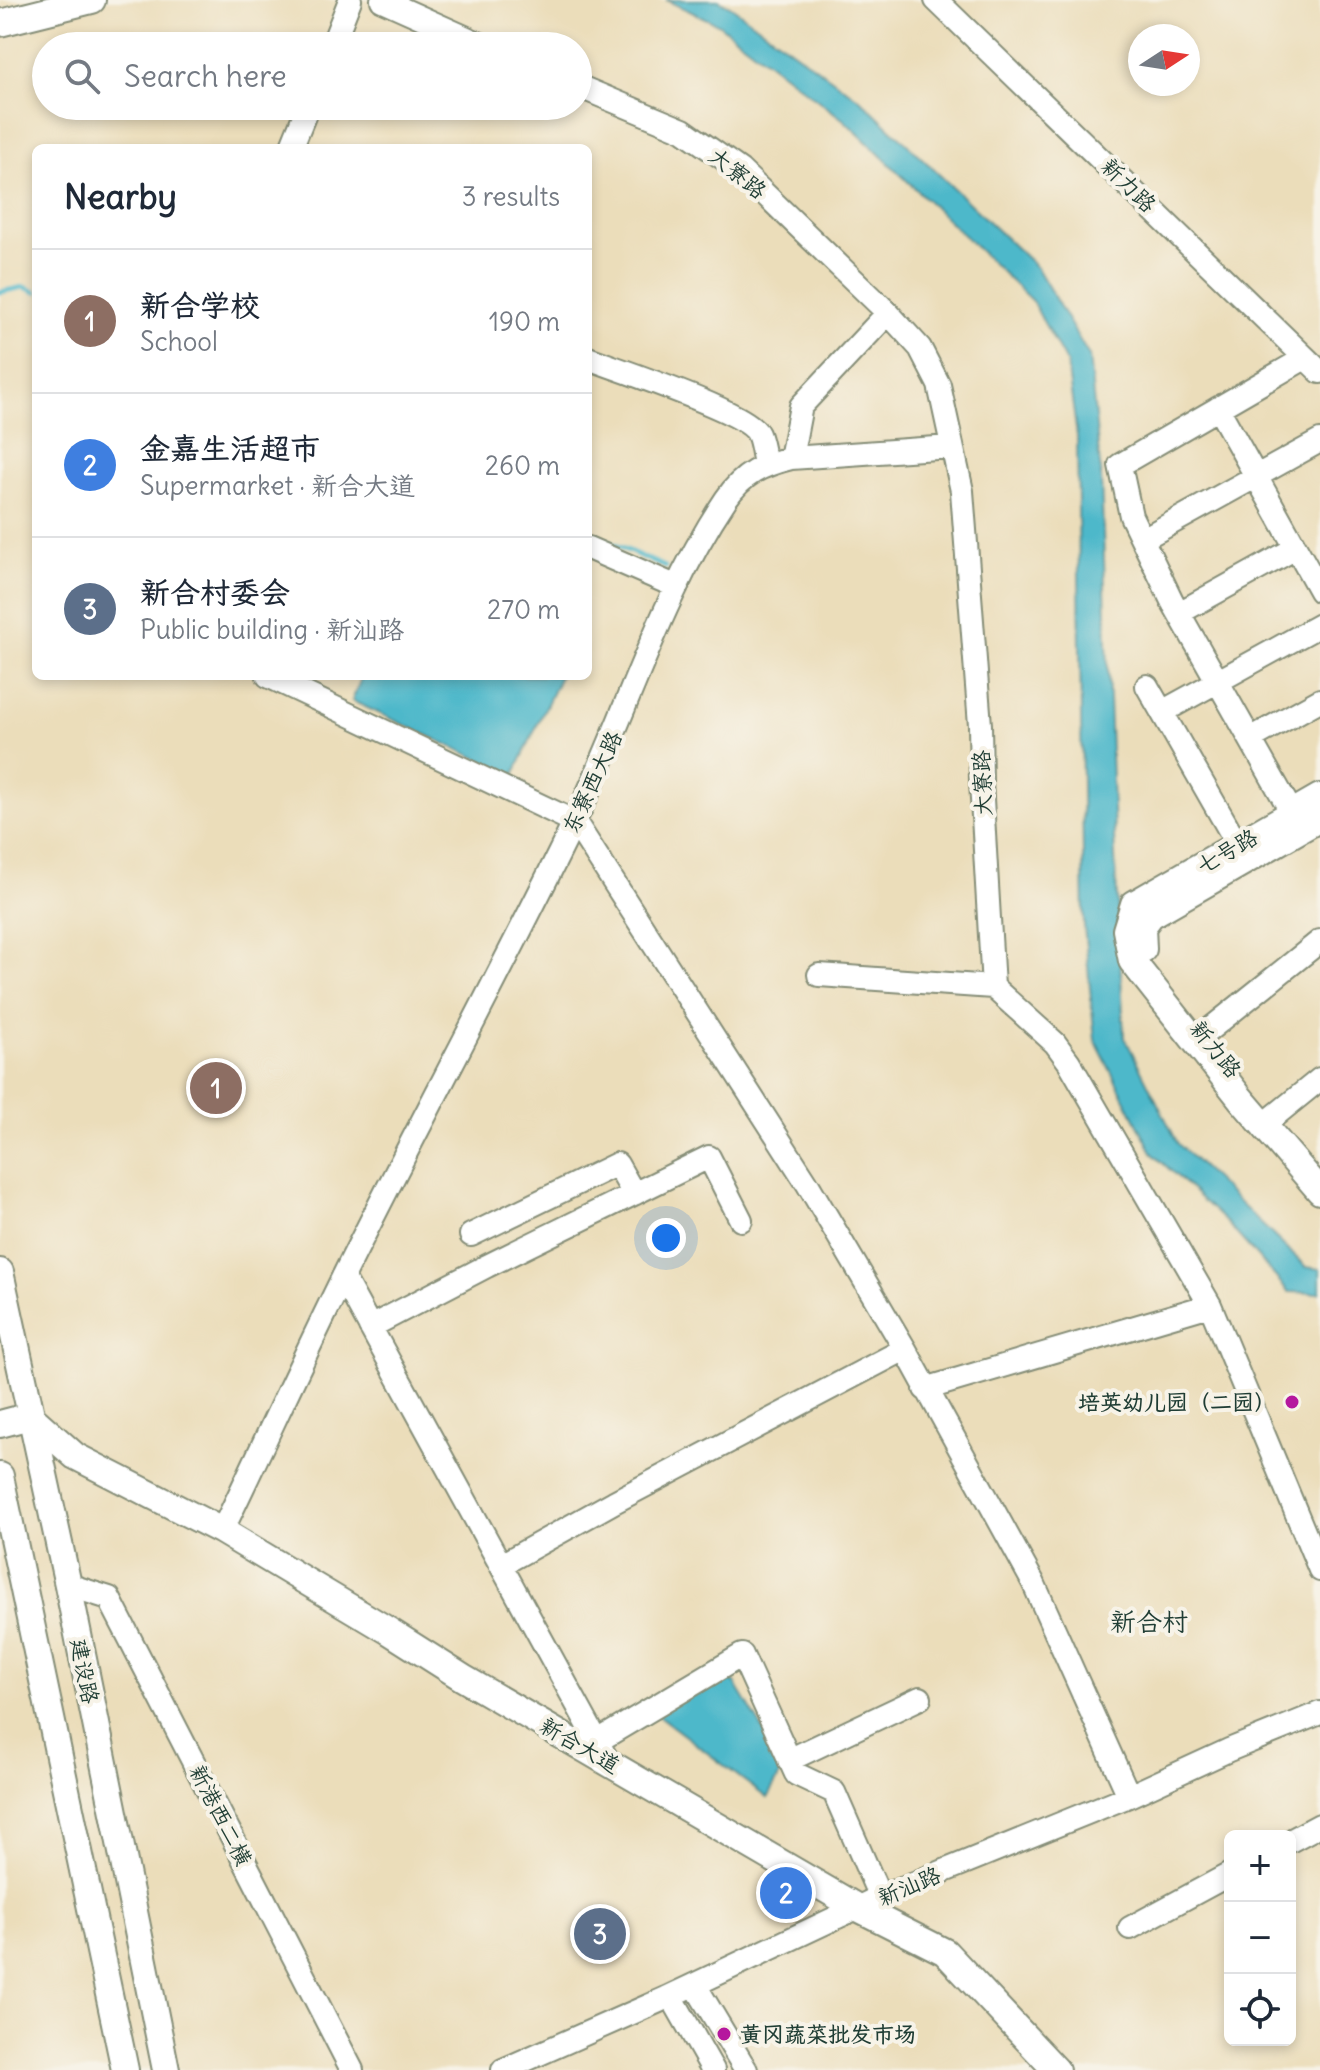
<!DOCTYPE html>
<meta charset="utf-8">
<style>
:root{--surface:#fff;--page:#f6f6f7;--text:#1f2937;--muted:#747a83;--line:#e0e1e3;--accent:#db2777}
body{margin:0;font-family:Delius,"LXGW WenKai TC",sans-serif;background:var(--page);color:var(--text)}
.controls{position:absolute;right:24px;bottom:24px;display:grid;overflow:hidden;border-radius:12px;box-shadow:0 4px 12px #0003}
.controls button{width:72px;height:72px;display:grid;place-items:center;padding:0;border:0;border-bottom:2px solid var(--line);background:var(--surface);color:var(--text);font:40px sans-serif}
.compass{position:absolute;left:1128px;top:24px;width:72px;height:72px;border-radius:50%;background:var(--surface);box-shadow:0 4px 12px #0003;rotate:78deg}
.you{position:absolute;left:666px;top:1238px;width:28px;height:28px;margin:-20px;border:6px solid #fff;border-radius:50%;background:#1a73e8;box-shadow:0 0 0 12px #1a73e833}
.badge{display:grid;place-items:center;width:52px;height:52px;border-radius:50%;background:var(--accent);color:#fff;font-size:26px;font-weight:700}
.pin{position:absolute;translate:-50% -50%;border:4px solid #fff;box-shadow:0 2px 8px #0006}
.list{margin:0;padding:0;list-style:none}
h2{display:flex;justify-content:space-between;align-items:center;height:104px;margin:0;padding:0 32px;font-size:34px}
h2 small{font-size:26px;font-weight:400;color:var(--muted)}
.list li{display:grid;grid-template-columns:52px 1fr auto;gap:24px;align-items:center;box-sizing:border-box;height:144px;padding:0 32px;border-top:2px solid var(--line)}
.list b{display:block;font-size:30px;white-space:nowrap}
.list p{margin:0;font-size:26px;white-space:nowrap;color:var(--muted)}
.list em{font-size:26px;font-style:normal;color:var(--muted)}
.icon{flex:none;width:44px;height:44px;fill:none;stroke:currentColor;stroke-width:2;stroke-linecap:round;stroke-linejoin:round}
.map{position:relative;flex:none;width:1320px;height:2070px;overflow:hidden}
.search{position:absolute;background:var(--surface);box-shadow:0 4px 12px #0003;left:32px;top:32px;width:560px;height:88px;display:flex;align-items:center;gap:20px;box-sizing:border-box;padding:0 28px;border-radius:44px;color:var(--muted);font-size:30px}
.panel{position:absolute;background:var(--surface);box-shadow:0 4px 12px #0003;left:32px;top:144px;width:560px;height:536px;border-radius:12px}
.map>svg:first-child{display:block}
</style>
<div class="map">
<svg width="1320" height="2070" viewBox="0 0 1320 2070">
<rect width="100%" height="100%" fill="#f7f3e8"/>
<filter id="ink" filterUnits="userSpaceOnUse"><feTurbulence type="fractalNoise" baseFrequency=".0125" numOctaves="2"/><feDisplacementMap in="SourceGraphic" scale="16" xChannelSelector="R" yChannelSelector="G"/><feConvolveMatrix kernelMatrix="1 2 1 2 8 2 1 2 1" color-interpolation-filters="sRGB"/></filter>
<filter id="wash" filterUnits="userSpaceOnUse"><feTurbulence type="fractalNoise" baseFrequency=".006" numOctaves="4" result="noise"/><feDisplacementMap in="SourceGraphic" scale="32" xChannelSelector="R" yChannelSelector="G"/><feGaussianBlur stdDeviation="1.8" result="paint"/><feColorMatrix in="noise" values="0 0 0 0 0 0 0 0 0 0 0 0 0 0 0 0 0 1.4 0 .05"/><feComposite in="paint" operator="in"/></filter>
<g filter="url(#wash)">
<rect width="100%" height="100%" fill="#ebddba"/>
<!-- water -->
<path fill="#4db8ca" stroke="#367a7f" stroke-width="2" d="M 666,0 L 718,0 L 730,6 L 861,100 L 1037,268 L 1089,356 L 1101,476 L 1114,836 L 1124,1036 L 1178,1144 L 1306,1267 L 1320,1269 L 1320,1293 L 1289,1292 L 1228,1224 L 1153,1154 L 1095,1040 L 1084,926 L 1077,436 L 1067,364 L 1032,301 L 844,120 L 718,24 Z
M 362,676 L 560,676 L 514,775 L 352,701 Z
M 720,1675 L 735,1683 L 785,1766 L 767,1798 L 655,1713 Z"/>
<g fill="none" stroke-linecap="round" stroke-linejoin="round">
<!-- stream -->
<path stroke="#4db8ca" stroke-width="5" d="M 0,292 L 24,287 L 36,292
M 588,533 L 665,567"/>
</g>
</g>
<g filter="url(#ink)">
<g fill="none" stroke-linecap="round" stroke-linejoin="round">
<!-- minor casing -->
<g stroke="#858d77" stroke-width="26">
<path id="minor" d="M 382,0 L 485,46
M 936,0 L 1320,372
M 332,46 L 350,0
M 578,86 L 683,130 L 740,170 L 888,313 L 920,348 L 939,385 L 962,491 L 980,725 L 981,782 L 993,987 L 1055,1043 L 1069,1062 L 1210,1305 L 1320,1570
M 291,148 L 308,106
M 588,358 C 617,369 748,412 758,434 C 762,443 763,455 765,465
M 1218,408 L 1320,591
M 791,458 L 801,406 L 888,313
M 1143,539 L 1320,441
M 588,548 L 675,586
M 1179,613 L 1296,548
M 268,676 L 575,822 L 807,1183 L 905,1349 L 614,1502 L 501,1565
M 1147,686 L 1238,845
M 1162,712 L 1320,625
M 1250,739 L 1320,700
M 1292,813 L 1172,601 L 1131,516 L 1120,465 L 1305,358
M 819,975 L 993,987
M 1204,1034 L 1320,941
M 1272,1118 L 1320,1079
M 471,1235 L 617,1164 L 634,1194
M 343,1277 L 608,1761
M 370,1327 L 487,1266 L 709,1157 L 741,1220
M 905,1349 L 1033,1582 L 1129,1796
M 925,1389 L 1210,1305
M 222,1531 C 263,1446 302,1360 344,1275 C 419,1124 500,975 574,823 C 626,716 659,599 726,499 C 743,474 762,465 791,458 L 951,447
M 68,1585 L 109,1598 L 352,2070
M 586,1748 L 742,1655 L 796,1774 L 834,1792 L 880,1897
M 789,1760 L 920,1698
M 1290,1841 L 1320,1825
M 1130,1928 L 1230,1874
M 695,1985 L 746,2070
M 671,1996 L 713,2070
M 503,2070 L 666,1998 L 880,1897 L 1129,1796 L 1229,1750 L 1320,1713"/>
</g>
<!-- major casing -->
<g stroke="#858d77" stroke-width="30">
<path id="major" d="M 0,23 L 92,0
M 1320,797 L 1134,904 L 1126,930 L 1132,961 L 1241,1099 L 1320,1191
M 1143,949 L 1142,927 L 1151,915 L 1320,818
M 0,1272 L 68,1585 L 166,2070
M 0,1424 L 30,1416 L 75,1456 L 222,1531 L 389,1631 L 463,1678 L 858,1908 L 945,1952 L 1056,2070
M 0,1476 L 125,2070"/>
</g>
<!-- minor -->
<use href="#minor" stroke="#fff" stroke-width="22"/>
<!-- major -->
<use href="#major" stroke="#fff" stroke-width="26"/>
</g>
</g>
<!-- markers -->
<g fill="#b5179e" stroke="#f7f3e8" stroke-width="3">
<circle cx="1292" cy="1402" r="8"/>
<circle cx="724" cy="2034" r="8"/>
</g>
<g text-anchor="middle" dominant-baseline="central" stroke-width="8" stroke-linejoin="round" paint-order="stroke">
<!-- street labels -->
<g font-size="22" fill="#1f3d34" stroke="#f7f3e8">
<text transform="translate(738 173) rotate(39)">大寮路</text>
<text transform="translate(1129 185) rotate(44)">新力路</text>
<text transform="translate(592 782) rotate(-65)">东寮西大路</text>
<text transform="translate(982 783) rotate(-92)">大寮路</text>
<text transform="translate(1227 851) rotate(-30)">七号路</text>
<text transform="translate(1216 1049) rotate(51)">新力路</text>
<text transform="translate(85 1671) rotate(79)">建设路</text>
<text transform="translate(580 1745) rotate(30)">新合大道</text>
<text transform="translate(221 1815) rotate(63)">新港西二横</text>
<text transform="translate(909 1886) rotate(-23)">新汕路</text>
</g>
<!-- poi labels -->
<g font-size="22" font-weight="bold" fill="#1f3d34" stroke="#f7f3e8" text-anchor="end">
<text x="1276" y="1402">培英幼儿园（二园）</text>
<text x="740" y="2034" text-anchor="start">黄冈蔬菜批发市场</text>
</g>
<!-- quarter labels -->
<g font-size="26" fill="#1f3d34" stroke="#f7f3e8">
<text x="1149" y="1621">新合村</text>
</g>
</g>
</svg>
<div class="controls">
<button>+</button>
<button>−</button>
<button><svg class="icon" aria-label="locate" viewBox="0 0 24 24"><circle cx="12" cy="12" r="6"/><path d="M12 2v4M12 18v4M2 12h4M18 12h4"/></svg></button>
</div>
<svg class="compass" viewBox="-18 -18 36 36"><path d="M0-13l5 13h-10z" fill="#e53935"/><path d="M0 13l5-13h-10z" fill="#747a83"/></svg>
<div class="you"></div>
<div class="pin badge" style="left:216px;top:1088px;background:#8d6e63">1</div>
<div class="pin badge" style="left:786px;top:1893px;background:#3f7fe0">2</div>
<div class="pin badge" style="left:600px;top:1934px;background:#5c6f8a">3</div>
<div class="search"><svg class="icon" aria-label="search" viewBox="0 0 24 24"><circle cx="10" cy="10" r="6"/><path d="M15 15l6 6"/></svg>Search here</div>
<section class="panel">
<h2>Nearby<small>3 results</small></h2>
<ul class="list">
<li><span class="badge" style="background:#8d6e63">1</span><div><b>新合学校</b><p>School</p></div><em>190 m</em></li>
<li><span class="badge" style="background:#3f7fe0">2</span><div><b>金嘉生活超市</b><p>Supermarket · 新合大道</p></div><em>260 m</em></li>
<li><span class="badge" style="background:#5c6f8a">3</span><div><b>新合村委会</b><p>Public building · 新汕路</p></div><em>270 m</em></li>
</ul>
</section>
</div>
